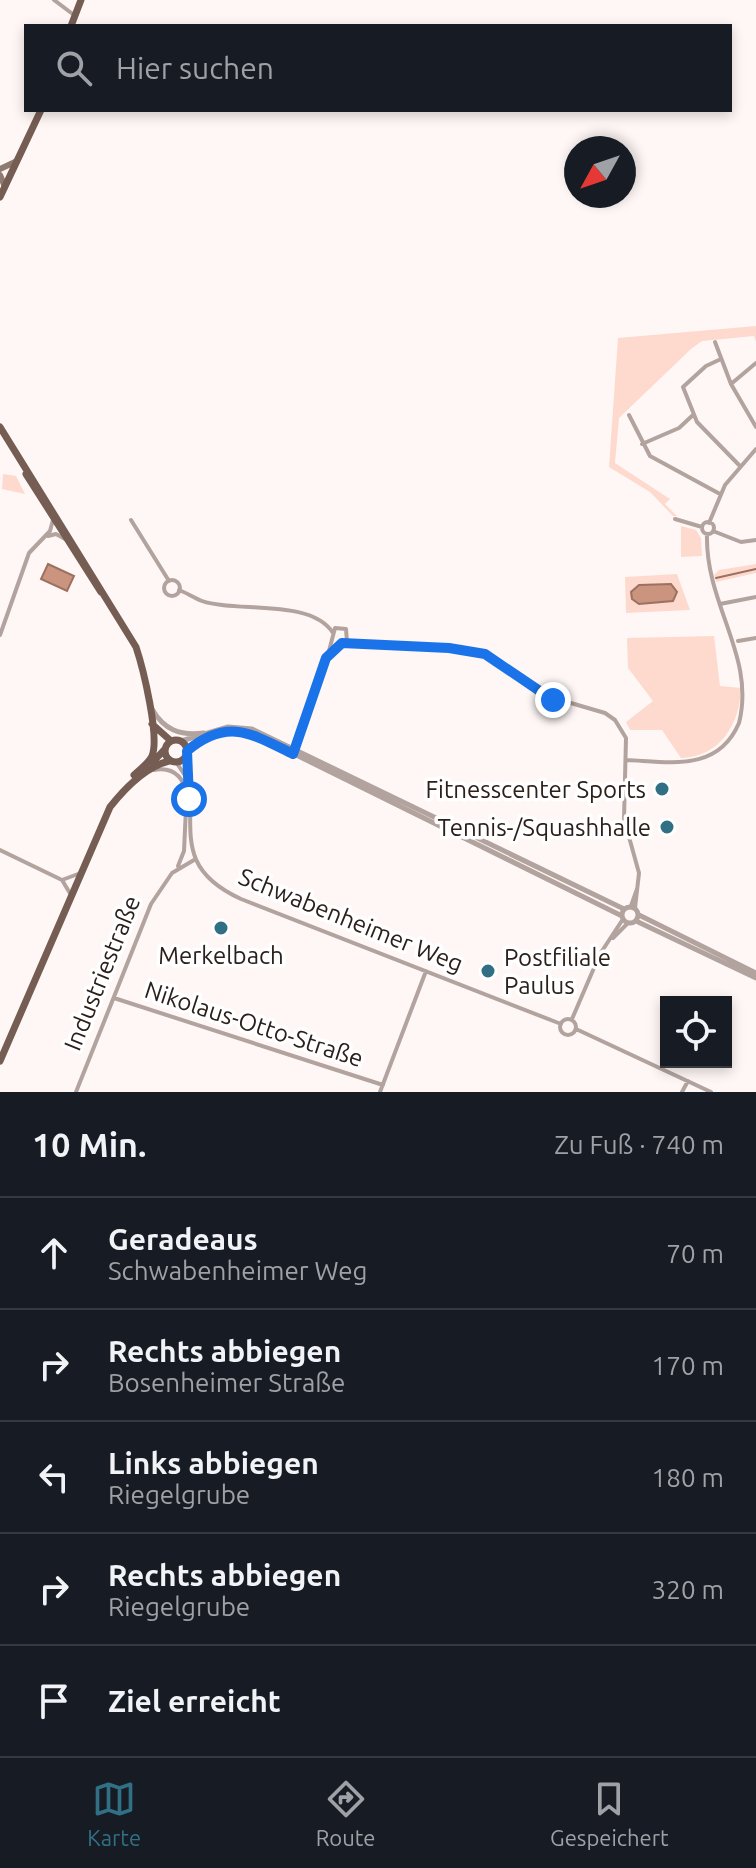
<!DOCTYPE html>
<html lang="de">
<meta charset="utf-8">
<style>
:root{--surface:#171b24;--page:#20242c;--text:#f1f3f6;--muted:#9ea1a6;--line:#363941;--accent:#306f84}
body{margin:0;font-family:Ubuntu,sans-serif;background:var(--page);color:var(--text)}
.controls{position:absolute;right:24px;bottom:24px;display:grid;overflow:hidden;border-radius:0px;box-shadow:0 4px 12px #0003}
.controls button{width:72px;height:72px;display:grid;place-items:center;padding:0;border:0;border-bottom:2px solid var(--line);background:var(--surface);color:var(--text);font:40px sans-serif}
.compass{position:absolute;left:564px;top:136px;width:72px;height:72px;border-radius:50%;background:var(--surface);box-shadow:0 4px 12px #0003;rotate:230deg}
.stop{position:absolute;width:24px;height:24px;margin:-18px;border:6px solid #1a73e8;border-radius:50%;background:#fff}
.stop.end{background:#1a73e8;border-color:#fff;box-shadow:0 2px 8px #0008}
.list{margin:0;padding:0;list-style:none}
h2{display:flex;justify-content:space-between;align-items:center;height:104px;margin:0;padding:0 32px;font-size:34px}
h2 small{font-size:26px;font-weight:400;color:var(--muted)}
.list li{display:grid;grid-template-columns:52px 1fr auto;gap:24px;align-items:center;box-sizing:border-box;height:112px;padding:0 32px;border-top:2px solid var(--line)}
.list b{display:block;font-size:30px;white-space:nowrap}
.list p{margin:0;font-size:26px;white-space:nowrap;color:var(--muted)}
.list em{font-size:26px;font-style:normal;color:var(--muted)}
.icon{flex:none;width:44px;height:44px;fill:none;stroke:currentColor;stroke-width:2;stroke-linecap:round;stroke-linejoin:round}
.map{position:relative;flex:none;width:756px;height:1092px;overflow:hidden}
.search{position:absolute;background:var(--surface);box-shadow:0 4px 12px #0003;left:24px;right:24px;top:24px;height:88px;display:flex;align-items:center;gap:20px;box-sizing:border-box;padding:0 28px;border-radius:0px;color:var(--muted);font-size:30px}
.sheet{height:664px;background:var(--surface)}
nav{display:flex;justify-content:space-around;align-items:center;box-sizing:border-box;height:112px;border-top:2px solid var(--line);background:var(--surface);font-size:22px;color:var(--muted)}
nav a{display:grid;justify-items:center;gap:4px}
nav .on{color:var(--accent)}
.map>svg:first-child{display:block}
</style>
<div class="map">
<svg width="756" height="1092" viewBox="0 0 756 1092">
<rect width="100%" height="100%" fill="#fef7f5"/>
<!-- green -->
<path fill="#fddacd" d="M 756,326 L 756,342 L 754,336 L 702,341 L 691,349 L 619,418 L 615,463 L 670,499 L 665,504 L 677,516 L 673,516 L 650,492 L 609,467 L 618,338 Z
M 3,474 L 16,476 L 25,494 L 2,489 Z
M 681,526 L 696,530 L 701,538 L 702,556 L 681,557 Z
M 756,564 L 756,573 L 716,582 L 714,575 L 719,570 Z
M 677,574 L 690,610 L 626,613 L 625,577 Z
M 714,636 L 720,686 L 741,688 C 740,724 720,757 681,758 L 662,730 L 630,730 L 626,722 L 653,701 L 628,668 L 627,638 Z"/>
<!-- water -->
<path fill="#ca947f" stroke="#9b7161" stroke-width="2" d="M 48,564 L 74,576 L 67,591 L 41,579 Z
M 671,584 L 677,592 L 673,601 L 639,604 L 632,599 L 631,592 L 639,585 Z"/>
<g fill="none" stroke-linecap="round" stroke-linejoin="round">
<!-- stream -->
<path stroke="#9b7161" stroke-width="2" d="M 716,578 L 756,569"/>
<!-- minor -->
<path stroke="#b2a39e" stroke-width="4" d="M 54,0 L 74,15
M 715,342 L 731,384 L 756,427
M 721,359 L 706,366 L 683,387 L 697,422 L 739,465
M 731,384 L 756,363
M 629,415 L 650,456 L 720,494
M 642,444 L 679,428 L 693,415
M 675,519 L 702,527
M 131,520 L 169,581
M702 528a6 6 0 1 1 12 0a6 6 0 1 1-12 0Z
M 709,523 L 725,485 L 756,449
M 713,531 L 741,542 L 756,540
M 48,536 L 56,534 L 65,539
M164 588a8 8 0 1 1 16 0a8 8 0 1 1-16 0Z
M 179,590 C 187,593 194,598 202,601 C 236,613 311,598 333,633
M 720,604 L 756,597
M 0,635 L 29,553 L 50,531 L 53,520
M 738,641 L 756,638
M 329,651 L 335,628 L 346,629 L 347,642
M 294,752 L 326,658 L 342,643 L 449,648 L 485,654 L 540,694 L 605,713 L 615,720 L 626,738 L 624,819 L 639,873 L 635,908
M 185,758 C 202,819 165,864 241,899 L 561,1024
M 627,760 C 671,762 718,772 739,723 C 756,656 705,605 707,534
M 176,762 L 188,780
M 154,770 C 174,766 184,778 188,797
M 0,850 L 62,880 L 71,895
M 178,866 L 184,851 L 186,808
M 62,880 L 78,874
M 631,906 L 637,889
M 613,938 L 628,923
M 114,998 L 383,1085
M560 1027a8 8 0 1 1 16 0a8 8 0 1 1-16 0Z
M 572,1019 L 600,954 L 623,919
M 576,1029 L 711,1092
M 76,1092 L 151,904 L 172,873 L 194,860
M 380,1092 L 426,971
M 682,1092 L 688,1081"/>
<!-- tertiary -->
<path stroke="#b2a39e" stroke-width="5" d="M 152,709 C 164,730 180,736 204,733
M 181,741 L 228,727 L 252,729 L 624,909
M 272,743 L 622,916
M 187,751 C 211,731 235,725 263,739
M622 915a8 8 0 1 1 16 0a8 8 0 1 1-16 0Z
M 639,915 L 756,973
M 636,921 L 756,978"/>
<!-- secondary -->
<path stroke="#8f7a72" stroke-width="6" d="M 0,169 L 17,161
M 0,175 L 5,187"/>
<!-- primary -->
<path stroke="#765d54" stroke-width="7" d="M 71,26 L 81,0
M 0,197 L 41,110
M 0,427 L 136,647 C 143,668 160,737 152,756 C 148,764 140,769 134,775
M 26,474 L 101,592
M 152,724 L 171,741
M165 751a11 11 0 1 1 22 0a11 11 0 1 1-22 0Z
M 152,763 L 164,750
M 0,1061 L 110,807 C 125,788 145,767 169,761"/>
</g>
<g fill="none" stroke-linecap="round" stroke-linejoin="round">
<!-- route -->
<path stroke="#1a73e8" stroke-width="10" d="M 189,799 L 187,751 C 228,717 252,734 293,754 L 326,658 L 342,643 L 449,648 L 485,654 L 553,700"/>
</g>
<!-- markers -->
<g fill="#306f84" stroke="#fff" stroke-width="3">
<circle cx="662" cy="789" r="8"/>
<circle cx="667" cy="827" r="8"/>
<circle cx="221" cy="928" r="8"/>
<circle cx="488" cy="971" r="8"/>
</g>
<g text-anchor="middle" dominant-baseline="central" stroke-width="7" stroke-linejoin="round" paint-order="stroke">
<!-- poi labels -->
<g font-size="24" fill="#2c201b" stroke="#fff" text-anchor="end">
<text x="646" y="789">Fitnesscenter Sports</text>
<text x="651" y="827">Tennis-/Squashhalle</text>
<text x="221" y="955" text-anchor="middle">Merkelbach</text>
<text x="504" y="957" text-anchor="start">Postfiliale<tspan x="504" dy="28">Paulus</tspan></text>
</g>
<!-- street labels -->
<g font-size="24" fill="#2c201b" stroke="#fff">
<text transform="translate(351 920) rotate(22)">Schwabenheimer Weg</text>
<text transform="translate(102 973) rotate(-68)">Industriestraße</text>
<text transform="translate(254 1024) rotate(18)">Nikolaus-Otto-Straße</text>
</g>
</g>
</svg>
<div class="controls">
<button><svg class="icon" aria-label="locate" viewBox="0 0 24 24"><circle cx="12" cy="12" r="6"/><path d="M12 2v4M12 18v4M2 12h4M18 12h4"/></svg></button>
</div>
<svg class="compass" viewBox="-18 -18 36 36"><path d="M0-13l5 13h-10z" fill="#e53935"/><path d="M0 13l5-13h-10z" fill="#9ea1a6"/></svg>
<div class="stop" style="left:189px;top:799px"></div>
<div class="stop end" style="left:553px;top:700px"></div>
<div class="search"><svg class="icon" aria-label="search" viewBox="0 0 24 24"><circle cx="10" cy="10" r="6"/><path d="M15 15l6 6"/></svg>Hier suchen</div>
</div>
<section class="sheet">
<h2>10 Min.<small>Zu Fuß · 740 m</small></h2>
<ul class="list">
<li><svg class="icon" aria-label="ahead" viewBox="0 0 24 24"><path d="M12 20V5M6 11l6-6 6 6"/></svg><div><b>Geradeaus</b><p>Schwabenheimer Weg</p></div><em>70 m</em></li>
<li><svg class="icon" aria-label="right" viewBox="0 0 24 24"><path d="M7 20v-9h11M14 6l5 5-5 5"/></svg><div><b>Rechts abbiegen</b><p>Bosenheimer Straße</p></div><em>170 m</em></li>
<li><svg class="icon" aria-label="left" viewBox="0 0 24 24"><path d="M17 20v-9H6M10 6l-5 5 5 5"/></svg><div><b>Links abbiegen</b><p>Riegelgrube</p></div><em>180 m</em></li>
<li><svg class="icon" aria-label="right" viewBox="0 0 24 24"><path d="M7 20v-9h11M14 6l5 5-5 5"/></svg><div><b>Rechts abbiegen</b><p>Riegelgrube</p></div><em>320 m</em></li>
<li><svg class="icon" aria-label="arrive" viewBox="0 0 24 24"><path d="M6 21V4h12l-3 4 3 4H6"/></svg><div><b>Ziel erreicht</b></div></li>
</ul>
</section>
<nav>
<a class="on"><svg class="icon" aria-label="map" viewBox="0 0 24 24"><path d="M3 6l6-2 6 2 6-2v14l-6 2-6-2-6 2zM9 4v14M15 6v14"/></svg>Karte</a>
<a><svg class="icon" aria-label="directions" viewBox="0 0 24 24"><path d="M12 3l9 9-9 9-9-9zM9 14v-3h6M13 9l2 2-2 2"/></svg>Route</a>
<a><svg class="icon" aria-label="saved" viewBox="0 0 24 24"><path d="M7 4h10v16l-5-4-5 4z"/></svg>Gespeichert</a>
</nav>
